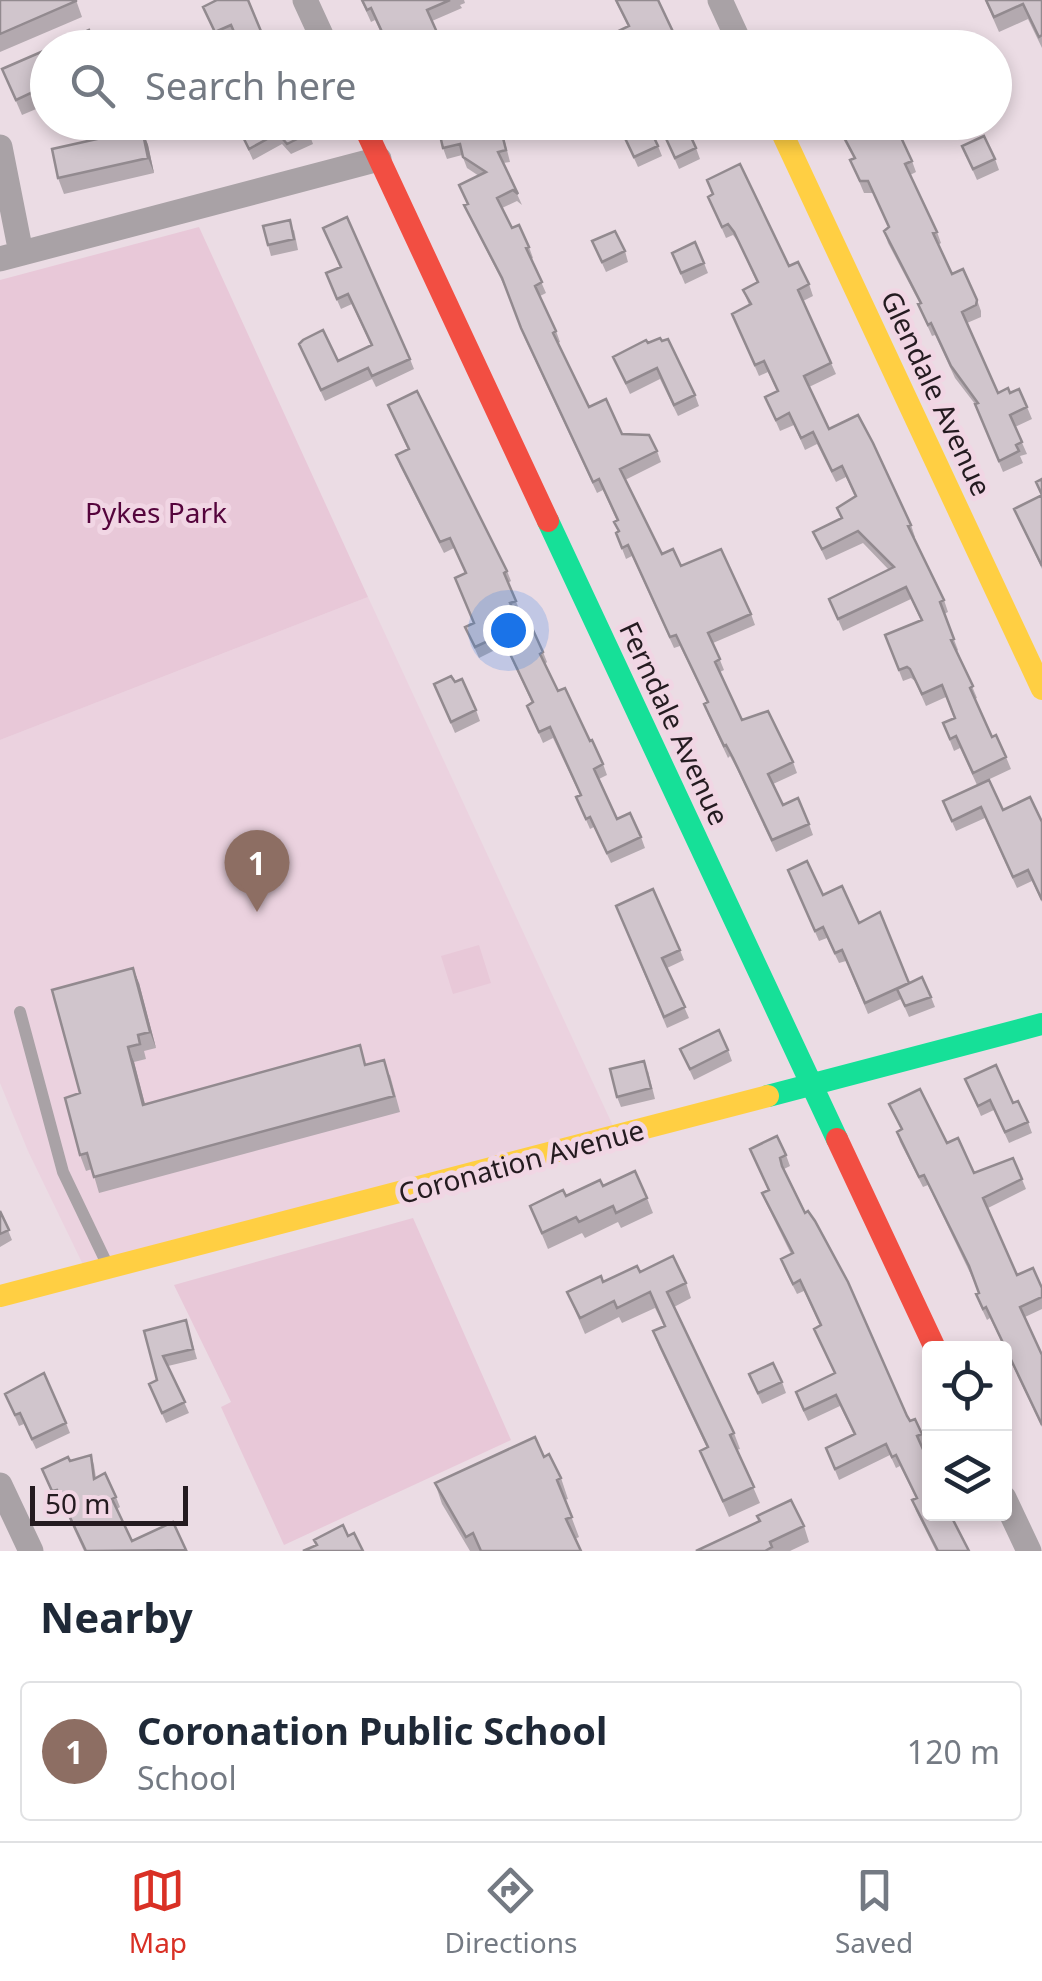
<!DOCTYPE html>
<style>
:root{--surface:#fff;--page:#f2f2f3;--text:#1f2937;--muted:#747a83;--line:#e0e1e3;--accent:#d93025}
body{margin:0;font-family:"Noto Sans",sans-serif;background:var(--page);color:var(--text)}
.controls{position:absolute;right:30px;bottom:30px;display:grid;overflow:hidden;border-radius:10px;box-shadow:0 5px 15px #0003}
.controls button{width:90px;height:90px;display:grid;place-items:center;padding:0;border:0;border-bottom:2px solid var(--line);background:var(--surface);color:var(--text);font:50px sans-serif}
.scale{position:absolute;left:30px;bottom:25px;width:158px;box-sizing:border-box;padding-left:10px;border:5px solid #241b20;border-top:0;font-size:28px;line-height:35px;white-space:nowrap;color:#241b20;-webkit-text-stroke:8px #f1d6e4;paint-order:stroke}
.you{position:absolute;left:508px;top:630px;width:35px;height:35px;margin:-25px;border:8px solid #fff;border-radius:50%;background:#1a73e8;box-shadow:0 0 0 15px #1a73e833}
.badge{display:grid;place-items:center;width:65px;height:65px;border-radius:50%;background:var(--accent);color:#fff;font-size:32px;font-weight:700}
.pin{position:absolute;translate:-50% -82px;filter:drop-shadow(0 2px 5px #0008)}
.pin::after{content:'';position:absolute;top:52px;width:35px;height:30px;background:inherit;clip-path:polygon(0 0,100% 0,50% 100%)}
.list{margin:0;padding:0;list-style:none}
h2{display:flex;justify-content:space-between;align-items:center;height:130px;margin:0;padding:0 40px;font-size:42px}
h2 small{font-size:32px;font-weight:400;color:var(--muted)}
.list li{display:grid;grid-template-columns:65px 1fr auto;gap:30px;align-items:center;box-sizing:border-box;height:140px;margin:0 20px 20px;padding:0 20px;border:2px solid var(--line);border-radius:10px}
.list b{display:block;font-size:38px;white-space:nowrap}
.list p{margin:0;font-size:32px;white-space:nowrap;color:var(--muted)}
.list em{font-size:32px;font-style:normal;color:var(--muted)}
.icon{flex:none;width:55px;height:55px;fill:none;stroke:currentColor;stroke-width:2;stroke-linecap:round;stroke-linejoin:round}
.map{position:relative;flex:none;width:1042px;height:1551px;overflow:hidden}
.search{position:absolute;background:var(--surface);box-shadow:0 5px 15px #0003;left:30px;right:30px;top:30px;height:110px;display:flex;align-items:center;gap:25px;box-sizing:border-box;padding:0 35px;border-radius:55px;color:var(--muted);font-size:38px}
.sheet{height:290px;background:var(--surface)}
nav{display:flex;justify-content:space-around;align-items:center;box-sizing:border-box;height:140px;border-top:2px solid var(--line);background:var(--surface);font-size:28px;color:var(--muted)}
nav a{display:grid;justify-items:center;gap:5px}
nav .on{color:var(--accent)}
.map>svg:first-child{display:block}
</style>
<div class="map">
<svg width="1042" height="1551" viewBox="0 0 1042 1551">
<rect width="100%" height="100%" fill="#ebdce4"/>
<!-- built -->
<path fill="#ebd2df" d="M 368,597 L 620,1141 L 88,1275 L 28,1151 L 0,1083 L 0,740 Z"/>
<!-- green -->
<path fill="#e8c8d8" d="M 199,227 L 368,597 L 0,740 L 0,280 Z
M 479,945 L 491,983 L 453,994 L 441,956 Z
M 413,1218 L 511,1440 L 284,1545 L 221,1407 L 231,1402 L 174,1285 Z"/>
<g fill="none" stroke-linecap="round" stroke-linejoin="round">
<!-- lane -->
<path stroke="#a9a2a6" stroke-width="12" d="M 20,1012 L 63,1172 L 108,1266"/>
<!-- street -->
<path stroke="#a9a2a6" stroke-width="25" d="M 305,0 L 327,48
M 720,0 L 742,48
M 0,147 L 21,253
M 0,259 L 379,159
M 0,1485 L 31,1551
M 1004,1498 L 1029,1551"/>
<!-- fast -->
<path stroke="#16e098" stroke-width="22" d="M 548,521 L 837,1139
M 768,1096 L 1042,1024"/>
<!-- slow -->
<path stroke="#ffcf43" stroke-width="22" d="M 777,122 L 1042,689
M 0,1296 L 768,1096"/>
<!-- jam -->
<path stroke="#f24e42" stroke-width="22" d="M 362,122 L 548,521
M 837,1139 L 935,1348"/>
</g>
<!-- wall -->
<path fill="#b3a9af" d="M 0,0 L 76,0 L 82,17 L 0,52 Z
M 215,0 L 248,0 L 268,48 L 240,48 L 235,36 L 219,44 L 203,7 Z
M 361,0 L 464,0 L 465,3 L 460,5 L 462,8 L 432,21 L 444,48 L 388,48 L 375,20 L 371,22 Z
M 615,0 L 658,0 L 679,46 L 617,48 L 612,34 L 628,26 Z
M 985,0 L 1042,0 L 1042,48 L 1028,19 L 999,32 Z
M 48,49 L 48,104 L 22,115 L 2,69 Z
M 455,122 L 500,122 L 510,162 L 503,163 L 522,205 L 517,201 L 502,208 L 512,228 L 529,247 L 533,258 L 531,259 L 546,293 L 540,296 L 556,331 L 560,342 L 558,343 L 589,407 L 622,434 L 657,451 L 661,462 L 625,480 L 662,554 L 751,614 L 755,625 L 713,643 L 724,670 L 720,672 L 742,720 L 793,762 L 797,773 L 773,784 L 783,805 L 809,824 L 813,835 L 776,852 L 737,769 L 730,756 L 728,758 L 708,715 L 704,704 L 707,702 L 680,646 L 674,648 L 632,556 L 626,559 L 616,533 L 618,532 L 614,522 L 617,521 L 603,490 L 597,493 L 525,339 L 506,289 L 469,216 L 464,205 L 467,204 L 459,185 L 479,176 L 467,168 L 462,155 L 447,159 L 443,148 Z
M 834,122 L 878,122 L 885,137 L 912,161 L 916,172 L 910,175 L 937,232 L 941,243 L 938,245 L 952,274 L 977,300 L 981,311 L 981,317 L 967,323 L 998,393 L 1010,393 L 1027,407 L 1032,419 L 1015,427 L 1027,454 L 1020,456 L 1023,463 L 1003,472 L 975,404 L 955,378 L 935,335 L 932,336 L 923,316 L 918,304 L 920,304 L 888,243 L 884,231 L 889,228 L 873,193 L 864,193 L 850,160 L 854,159 Z
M 238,127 L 309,133 L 313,144 L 291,154 L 282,144 L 253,160 Z
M 142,129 L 148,145 L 154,173 L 64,194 L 58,178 Z
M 663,132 L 696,148 L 700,159 L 679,169 Z
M 624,136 L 658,146 L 662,156 L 638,167 Z
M 962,146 L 995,159 L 999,170 L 977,180 Z
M 707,180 L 789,266 L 809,284 L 813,296 L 803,301 L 836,374 L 809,387 L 829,429 L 911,525 L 915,537 L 913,537 L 944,600 L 948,612 L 944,614 L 958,650 L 957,651 L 977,698 L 975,699 L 992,737 L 1006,757 L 1011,769 L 977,785 L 960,748 L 954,751 L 943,723 L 954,718 L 946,697 L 926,706 L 915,681 L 911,678 L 903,681 L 885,635 L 921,621 L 911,599 L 843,631 L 829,599 L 889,570 L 863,543 L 826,560 L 818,543 L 813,532 L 841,519 L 837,508 L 855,497 L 846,477 L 836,482 L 817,444 L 805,450 L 794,425 L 780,431 L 765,397 L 777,391 L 768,372 L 759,376 L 732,314 L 749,305 L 743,290 L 757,283 L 739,243 L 733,235 L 726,238 L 708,197 L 712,195 Z
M 323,228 L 410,359 L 414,369 L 376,387 L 372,379 L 325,401 L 299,344 L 338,361 L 371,346 L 352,304 L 341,309 L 330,284 L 326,273 L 340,267 Z
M 294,230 L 298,250 L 271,256 L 268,245 Z
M 592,241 L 625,251 L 628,262 L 606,272 Z
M 672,253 L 704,263 L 708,273 L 685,284 Z
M 648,343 L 695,395 L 699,406 L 678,416 L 660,379 L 630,394 L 613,357 Z
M 388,405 L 507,571 L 511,581 L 508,583 L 520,611 L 516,614 L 525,633 L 543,652 L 547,662 L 545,664 L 558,691 L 603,764 L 607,775 L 599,779 L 617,819 L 641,837 L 645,848 L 611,863 L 594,827 L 590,829 L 576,797 L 580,795 L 553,738 L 543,743 L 527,706 L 532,703 L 505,645 L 479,658 L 465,627 L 473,623 L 466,573 L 454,548 L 444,553 L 400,466 L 396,455 L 408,450 Z
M 1042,479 L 1042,569 L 1014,509 L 1041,496 L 1036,482 Z
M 455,682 L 476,710 L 480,721 L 455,733 L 434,684 Z
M 943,801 L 1003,810 L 1042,822 L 1042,902 L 1032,881 L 1017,888 L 985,818 L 956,831 Z
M 788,870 L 859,923 L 909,983 L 931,997 L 935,1007 L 909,1017 L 901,999 L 868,1014 L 846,961 L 839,963 L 827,938 L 819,941 Z
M 620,916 L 680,950 L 684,960 L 667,968 L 689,1018 L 667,1028 Z
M 139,983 L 156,1048 L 144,1051 L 146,1059 L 134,1062 L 145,1104 L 366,1065 L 390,1075 L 400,1112 L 99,1193 L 92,1169 L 86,1171 L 80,1155 L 80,1093 Z
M 680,1049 L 728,1050 L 732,1061 L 694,1080 Z
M 648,1071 L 655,1099 L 621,1107 L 617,1097 Z
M 965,1079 L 1013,1103 L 1028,1122 L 1032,1133 L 1009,1143 L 994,1110 L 981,1116 Z
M 889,1104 L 947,1143 L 974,1173 L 1013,1158 L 1026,1189 L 988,1208 L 1017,1275 L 1042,1288 L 1042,1309 L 1025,1317 L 1042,1355 L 1042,1427 L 990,1318 L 987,1320 L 980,1305 L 976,1294 L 979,1293 L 972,1277 L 928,1185 L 923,1187 L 900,1142 L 897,1132 L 901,1130 Z
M 750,1149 L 786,1155 L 790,1166 L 784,1169 L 785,1171 L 907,1416 L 922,1434 L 926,1444 L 921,1447 L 930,1514 L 969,1551 L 936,1551 L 916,1511 L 912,1500 L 916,1498 L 900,1466 L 896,1468 L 890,1455 L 839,1480 L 826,1448 L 854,1435 L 840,1406 L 808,1421 L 799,1402 L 796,1392 L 834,1373 L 814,1329 L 820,1326 L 804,1291 L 797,1294 L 785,1270 L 781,1259 L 791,1254 L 766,1203 L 762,1193 L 768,1190 Z
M 603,1186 L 647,1198 L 653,1213 L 621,1228 L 618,1222 L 585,1238 L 582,1233 L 548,1249 L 530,1206 Z
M 0,1211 L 12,1240 L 0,1247 Z
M 640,1272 L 686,1283 L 691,1298 L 674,1307 L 734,1433 L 740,1449 L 737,1450 L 760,1503 L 729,1517 L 700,1451 L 707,1448 L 659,1347 L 653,1331 L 664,1326 L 655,1308 L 622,1323 L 619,1317 L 585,1334 L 567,1292 Z
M 144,1331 L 189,1331 L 197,1359 L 168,1366 L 189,1413 L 166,1423 L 149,1384 L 157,1380 Z
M 749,1374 L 782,1382 L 786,1393 L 762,1404 Z
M 5,1394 L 66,1423 L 70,1433 L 36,1449 L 24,1424 L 19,1426 Z
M 91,1455 L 94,1465 L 96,1478 L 116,1497 L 120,1507 L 117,1509 L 132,1541 L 186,1551 L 84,1551 L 61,1501 L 55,1501 L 42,1469 Z
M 544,1457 L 561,1478 L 568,1499 L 565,1500 L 579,1537 L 575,1539 L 581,1551 L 470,1551 L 442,1504 L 435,1483 Z
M 804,1526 L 809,1542 L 790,1551 L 696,1551 Z"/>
<!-- shaded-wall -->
<path fill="#928a8f" d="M 142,129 L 148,145 L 154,173 L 148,158 Z
M 133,968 L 139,983 L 156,1048 L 150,1032 Z
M 128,1047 L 134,1062 L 149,1120 L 143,1105 Z"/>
<!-- building -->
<path fill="#d0c5cc" stroke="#928a8f" stroke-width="2.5" d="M 0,0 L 76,0 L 76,1 L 0,34 Z
M 217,0 L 248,0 L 268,48 L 241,48 L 231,25 L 215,32 L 203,7 Z
M 362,0 L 450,0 L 427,10 L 444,48 L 396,48 L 395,44 L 389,47 L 371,8 L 367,10 Z
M 616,0 L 658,0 L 675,36 L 649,48 L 618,48 L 612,34 L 629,26 Z
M 986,0 L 1042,0 L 1042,35 L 1039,37 L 1023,4 L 994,17 Z
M 89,30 L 97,48 L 50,48 Z
M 48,49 L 48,85 L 16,100 L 2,69 Z
M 246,122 L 304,122 L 309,133 L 287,144 L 278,133 L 249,149 L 238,127 Z
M 455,122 L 499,122 L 506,150 L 498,152 L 518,194 L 513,190 L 497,198 L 512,228 L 519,225 L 529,247 L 526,248 L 542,282 L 535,286 L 556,331 L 553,333 L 589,407 L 606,399 L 622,434 L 649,435 L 657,451 L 620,469 L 662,554 L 673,549 L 681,566 L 721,549 L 751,614 L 708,633 L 720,659 L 715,662 L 742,720 L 768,711 L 793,762 L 768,774 L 783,805 L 798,798 L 809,824 L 772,840 L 733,758 L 726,745 L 724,746 L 704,704 L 708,702 L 676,635 L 670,637 L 628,545 L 622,548 L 616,533 L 619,531 L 614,522 L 618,520 L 599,479 L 593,482 L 521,328 L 502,278 L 464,205 L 468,204 L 459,185 L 486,172 L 463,157 L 460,144 L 443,148 L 438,127 Z
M 682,122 L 684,122 L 696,148 L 675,158 L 663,132 Z
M 836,122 L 878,122 L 885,137 L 898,131 L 912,161 L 905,164 L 937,232 L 933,233 L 952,274 L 963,269 L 977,300 L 976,305 L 962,312 L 998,393 L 1008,388 L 1010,393 L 1019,389 L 1027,407 L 1010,415 L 1022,442 L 1016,445 L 1019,451 L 999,461 L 975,404 L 978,403 L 951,366 L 931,323 L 928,325 L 918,304 L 921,303 L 884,231 L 889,227 L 868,181 L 860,181 L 850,160 L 855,158 Z
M 648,125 L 658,146 L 634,157 L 624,136 Z
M 142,129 L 148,158 L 58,178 L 52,149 Z
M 984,136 L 995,159 L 973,169 L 962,146 Z
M 740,164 L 789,266 L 798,262 L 809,284 L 798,290 L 831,363 L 804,376 L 829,429 L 858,415 L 873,443 L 911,525 L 908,526 L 944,600 L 940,602 L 954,639 L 951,640 L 973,686 L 970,688 L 992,737 L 996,735 L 1006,757 L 973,773 L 956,736 L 950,739 L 943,723 L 955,718 L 942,685 L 922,694 L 910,669 L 907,667 L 899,670 L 885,635 L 922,620 L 906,587 L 838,619 L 829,599 L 894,567 L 858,531 L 822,549 L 813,532 L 842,518 L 837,508 L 856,496 L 842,466 L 832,471 L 813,432 L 801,438 L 789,413 L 776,420 L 765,397 L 778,391 L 764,361 L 755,365 L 732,314 L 751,304 L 743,290 L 758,282 L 734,232 L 728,224 L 722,227 L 708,197 L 713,194 L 707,180 Z
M 347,217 L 410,359 L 372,376 L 368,368 L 321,390 L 299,344 L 303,340 L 323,330 L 338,361 L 372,345 L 348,294 L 337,299 L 326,273 L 341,267 L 323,228 Z
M 290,220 L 294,239 L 268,245 L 263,226 Z
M 615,231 L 625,251 L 602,262 L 592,241 Z
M 695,242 L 704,263 L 681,273 L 672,253 Z
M 660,338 L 662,341 L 668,339 L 695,395 L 674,405 L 657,368 L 626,383 L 613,357 L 646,340 L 648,343 Z
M 417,391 L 507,571 L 504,573 L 516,601 L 510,603 L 525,633 L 533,630 L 543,652 L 540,654 L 558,691 L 565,688 L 590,741 L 592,740 L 603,764 L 594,769 L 617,819 L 630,813 L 641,837 L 607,853 L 590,817 L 586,819 L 576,797 L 581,795 L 550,727 L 539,732 L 527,706 L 533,702 L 501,635 L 475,647 L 465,627 L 474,623 L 455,578 L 466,573 L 450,538 L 440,542 L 396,455 L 409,449 L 388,405 Z
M 1042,479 L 1042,566 L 1014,509 L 1042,495 L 1036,482 Z
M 451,676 L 455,682 L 462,679 L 476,710 L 451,722 L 434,684 Z
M 989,780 L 1003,810 L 1030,797 L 1042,822 L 1042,900 L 1028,870 L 1013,877 L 981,807 L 952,821 L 943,801 Z
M 807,861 L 823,895 L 842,886 L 859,923 L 880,912 L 909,983 L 865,1003 L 842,950 L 835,953 L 823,927 L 815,931 L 788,870 Z
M 653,889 L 680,950 L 662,958 L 685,1007 L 664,1017 L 616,906 Z
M 133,968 L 150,1032 L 138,1035 L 140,1044 L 128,1047 L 143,1105 L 360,1045 L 365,1065 L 384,1060 L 394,1096 L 94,1177 L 87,1153 L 80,1155 L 65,1098 L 80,1093 L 52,990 Z
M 922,977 L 931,997 L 905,1006 L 897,989 Z
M 719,1030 L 728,1050 L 690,1069 L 680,1049 Z
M 644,1061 L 651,1088 L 617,1097 L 610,1069 Z
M 996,1065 L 1013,1103 L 1018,1101 L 1028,1122 L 1005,1132 L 990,1100 L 978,1106 L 965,1079 Z
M 920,1089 L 947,1143 L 958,1138 L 974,1173 L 1013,1158 L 1022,1179 L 983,1198 L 1017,1275 L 1033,1268 L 1042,1288 L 1042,1297 L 1020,1307 L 1042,1355 L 1042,1425 L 986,1307 L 983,1309 L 976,1294 L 979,1293 L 969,1266 L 924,1175 L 919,1177 L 897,1132 L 902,1129 L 889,1104 Z
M 777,1136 L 786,1155 L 780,1158 L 782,1166 L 805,1213 L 808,1211 L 815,1221 L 848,1282 L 907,1416 L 910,1421 L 915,1419 L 922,1434 L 917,1436 L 930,1465 L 930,1514 L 950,1514 L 969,1551 L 938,1551 L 912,1500 L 917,1498 L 896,1455 L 892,1457 L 886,1444 L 835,1469 L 826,1448 L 855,1434 L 836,1395 L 804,1410 L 796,1392 L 835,1373 L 814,1329 L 821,1325 L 800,1280 L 793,1284 L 781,1259 L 793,1253 L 762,1193 L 769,1190 L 750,1149 Z
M 635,1171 L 647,1198 L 616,1213 L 613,1206 L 579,1222 L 576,1217 L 542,1233 L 530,1206 L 563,1190 L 566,1196 L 600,1180 L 603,1186 Z
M 0,1211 L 9,1230 L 0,1234 Z
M 673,1256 L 686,1283 L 667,1292 L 734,1433 L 730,1435 L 754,1487 L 723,1501 L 700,1451 L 708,1447 L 653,1331 L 665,1326 L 650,1292 L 617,1308 L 614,1301 L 580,1318 L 567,1292 L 601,1276 L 603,1282 L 637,1266 L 640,1272 Z
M 186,1320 L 193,1349 L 163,1356 L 185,1402 L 162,1413 L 149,1384 L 157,1380 L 144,1331 Z
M 773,1363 L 782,1382 L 758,1393 L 749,1374 Z
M 44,1373 L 66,1423 L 32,1439 L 20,1413 L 15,1415 L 5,1394 Z
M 535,1437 L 544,1457 L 549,1454 L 561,1478 L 557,1480 L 572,1517 L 566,1519 L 581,1551 L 481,1551 L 473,1533 L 466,1537 L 435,1483 Z
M 91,1455 L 94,1479 L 105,1473 L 116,1497 L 112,1499 L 132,1541 L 173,1522 L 186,1550 L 86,1551 L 57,1490 L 52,1491 L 42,1469 L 68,1457 L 70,1461 Z
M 791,1500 L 804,1526 L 770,1542 L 772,1547 L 765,1551 L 696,1551 L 760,1521 L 757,1516 Z
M 343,1525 L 348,1536 L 354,1533 L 363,1551 L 303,1551 L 317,1545 L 314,1540 Z"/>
<g text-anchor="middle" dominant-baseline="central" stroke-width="10" stroke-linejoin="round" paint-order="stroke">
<!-- street labels -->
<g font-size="28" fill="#241b20" stroke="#f1d6e4">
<text transform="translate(937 393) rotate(65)">Glendale Avenue</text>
<text transform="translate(675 723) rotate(65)">Ferndale Avenue</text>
<text transform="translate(521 1161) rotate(-15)">Coronation Avenue</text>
</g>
<!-- park labels -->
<g font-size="28" fill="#55043c" stroke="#f1d6e4">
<text x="156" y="512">Pykes Park</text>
</g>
</g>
</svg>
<div class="controls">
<button><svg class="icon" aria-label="locate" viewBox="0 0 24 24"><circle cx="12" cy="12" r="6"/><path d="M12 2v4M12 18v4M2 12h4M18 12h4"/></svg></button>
<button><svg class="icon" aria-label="layers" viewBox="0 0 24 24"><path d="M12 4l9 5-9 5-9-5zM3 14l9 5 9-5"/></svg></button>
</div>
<div class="scale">50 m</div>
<div class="you"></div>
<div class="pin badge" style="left:257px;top:912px;background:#8d6e63">1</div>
<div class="search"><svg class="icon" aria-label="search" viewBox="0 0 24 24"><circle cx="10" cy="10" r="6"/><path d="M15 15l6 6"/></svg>Search here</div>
</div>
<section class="sheet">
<h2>Nearby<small></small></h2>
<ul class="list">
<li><span class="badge" style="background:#8d6e63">1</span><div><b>Coronation Public School</b><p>School</p></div><em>120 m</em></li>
</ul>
</section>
<nav>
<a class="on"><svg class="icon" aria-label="map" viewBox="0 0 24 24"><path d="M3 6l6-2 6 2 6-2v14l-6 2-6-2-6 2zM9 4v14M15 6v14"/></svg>Map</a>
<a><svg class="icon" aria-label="directions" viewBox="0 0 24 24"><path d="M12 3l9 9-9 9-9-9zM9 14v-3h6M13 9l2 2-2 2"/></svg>Directions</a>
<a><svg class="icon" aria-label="saved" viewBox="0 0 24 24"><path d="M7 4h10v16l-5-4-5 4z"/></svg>Saved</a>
</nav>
